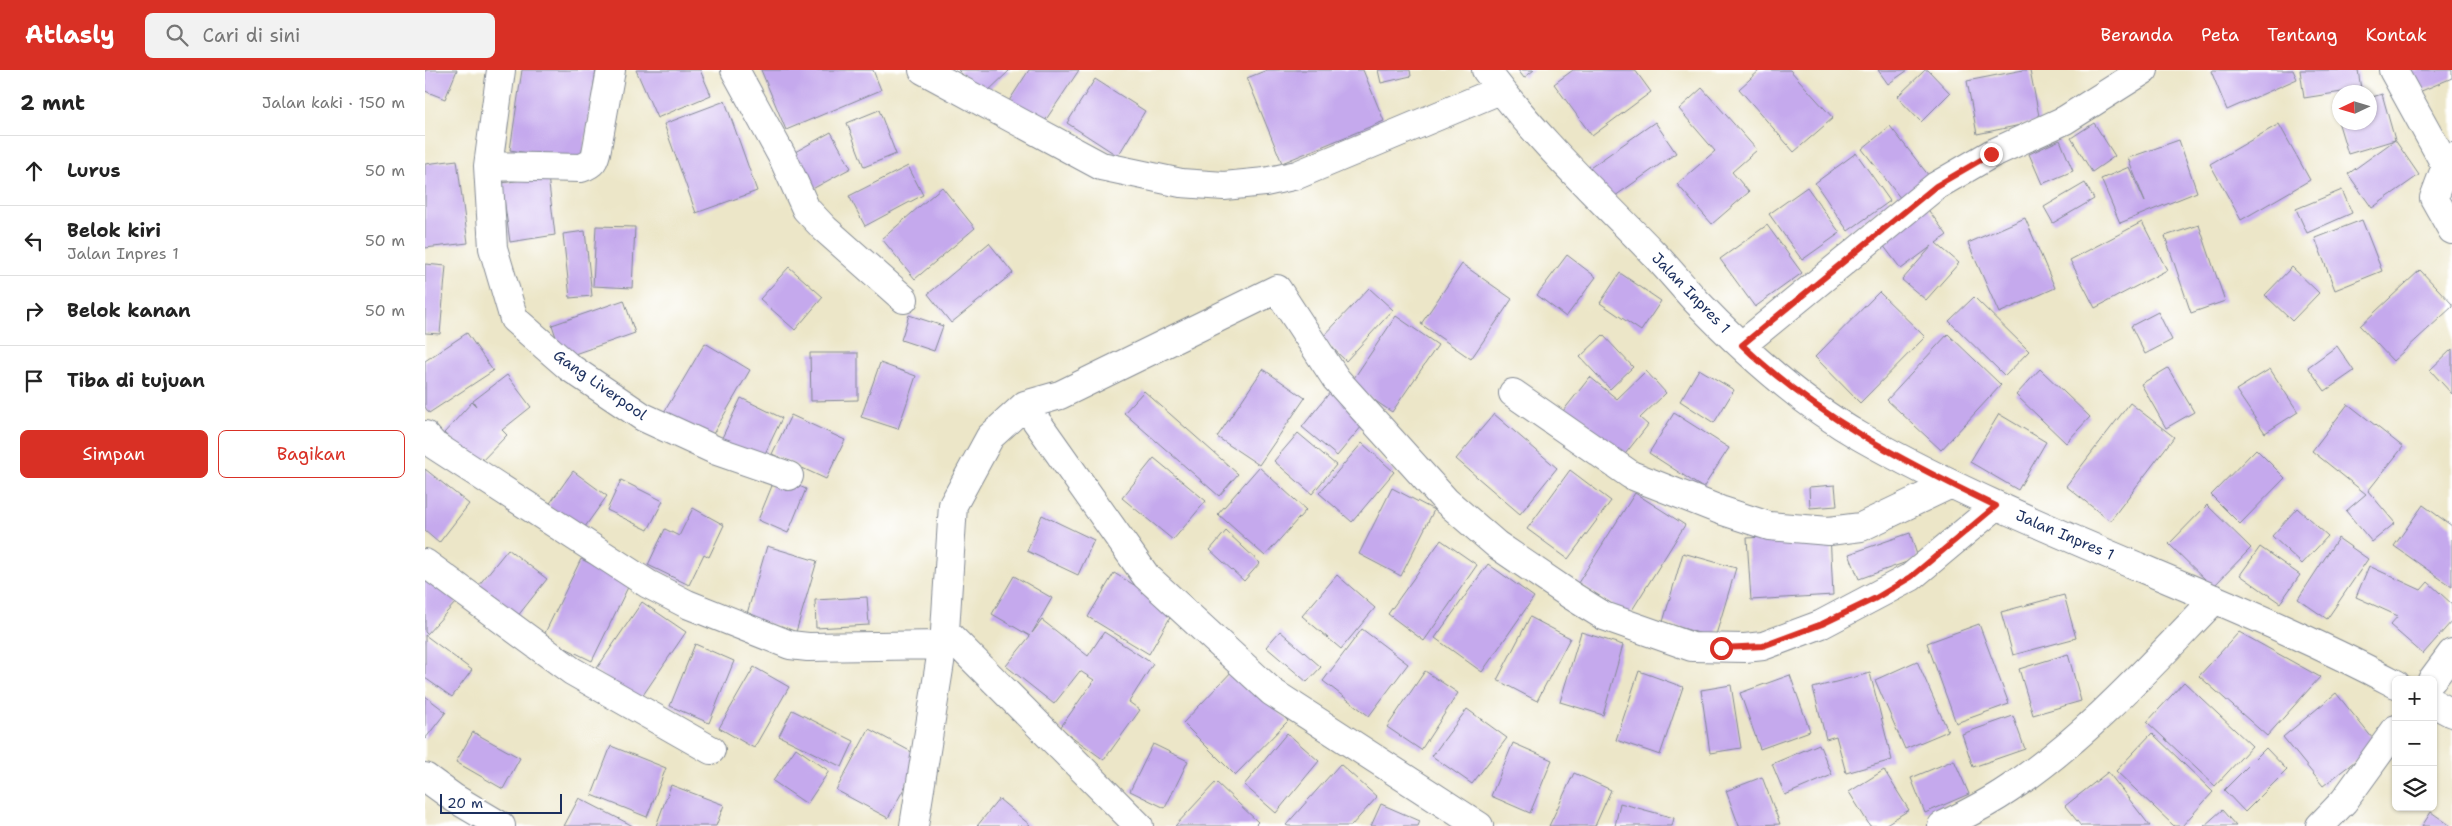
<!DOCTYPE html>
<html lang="id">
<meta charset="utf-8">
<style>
:root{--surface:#fff;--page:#f2f2f2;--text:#222;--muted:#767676;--line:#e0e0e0;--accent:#d93025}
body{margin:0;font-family:"Shantell Sans",sans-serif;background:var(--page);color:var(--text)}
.controls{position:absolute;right:15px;bottom:15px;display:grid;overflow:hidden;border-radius:8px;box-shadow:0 1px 4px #0004}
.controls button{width:45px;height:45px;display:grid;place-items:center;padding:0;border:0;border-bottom:1px solid var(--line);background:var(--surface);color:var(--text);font:25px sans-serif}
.compass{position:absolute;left:1907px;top:15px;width:45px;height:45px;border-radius:50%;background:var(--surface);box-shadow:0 1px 4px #0004;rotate:266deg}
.scale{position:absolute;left:15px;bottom:12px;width:122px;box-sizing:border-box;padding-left:5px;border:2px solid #1b2f5e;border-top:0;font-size:14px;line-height:18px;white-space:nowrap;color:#1b2f5e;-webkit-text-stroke:4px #fff;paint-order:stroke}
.stop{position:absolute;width:15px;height:15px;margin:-11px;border:4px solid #d93025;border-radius:50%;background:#fff}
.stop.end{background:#d93025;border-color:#fff;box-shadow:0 1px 5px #0008}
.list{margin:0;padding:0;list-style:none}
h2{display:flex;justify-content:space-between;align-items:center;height:65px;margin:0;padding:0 20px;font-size:21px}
h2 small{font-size:16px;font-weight:400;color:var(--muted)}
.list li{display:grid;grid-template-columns:32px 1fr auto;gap:15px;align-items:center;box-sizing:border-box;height:70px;padding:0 20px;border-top:1px solid var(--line)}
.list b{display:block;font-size:19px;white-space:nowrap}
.list p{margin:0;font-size:16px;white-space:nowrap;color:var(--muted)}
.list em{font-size:16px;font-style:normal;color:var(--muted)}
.actions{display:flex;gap:10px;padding:15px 20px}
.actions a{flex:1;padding:11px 0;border:1px solid var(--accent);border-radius:8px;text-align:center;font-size:18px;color:var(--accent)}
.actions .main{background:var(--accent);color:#fff}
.icon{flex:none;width:28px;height:28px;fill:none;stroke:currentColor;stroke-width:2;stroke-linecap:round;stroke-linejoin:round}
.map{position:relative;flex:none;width:2027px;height:756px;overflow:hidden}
header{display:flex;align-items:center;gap:30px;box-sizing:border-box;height:70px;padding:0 25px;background:var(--accent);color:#fff}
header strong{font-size:24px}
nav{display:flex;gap:28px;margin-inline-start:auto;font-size:18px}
.search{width:350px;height:45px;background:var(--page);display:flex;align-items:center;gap:12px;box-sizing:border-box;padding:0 18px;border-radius:8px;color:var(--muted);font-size:19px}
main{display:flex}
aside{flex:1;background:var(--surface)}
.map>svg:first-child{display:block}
</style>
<header>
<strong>Atlasly</strong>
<div class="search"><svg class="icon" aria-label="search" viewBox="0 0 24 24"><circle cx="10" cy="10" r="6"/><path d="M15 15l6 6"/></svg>Cari di sini</div>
<nav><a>Beranda</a><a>Peta</a><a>Tentang</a><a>Kontak</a></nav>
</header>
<main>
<aside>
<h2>2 mnt<small>Jalan kaki · 150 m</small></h2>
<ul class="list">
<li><svg class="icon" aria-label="ahead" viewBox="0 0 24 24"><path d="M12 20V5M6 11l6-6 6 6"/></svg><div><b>Lurus</b></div><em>50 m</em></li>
<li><svg class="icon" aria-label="left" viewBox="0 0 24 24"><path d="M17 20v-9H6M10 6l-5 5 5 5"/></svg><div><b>Belok kiri</b><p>Jalan Inpres 1</p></div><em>50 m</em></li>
<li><svg class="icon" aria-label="right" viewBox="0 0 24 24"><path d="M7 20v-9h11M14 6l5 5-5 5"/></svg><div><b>Belok kanan</b></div><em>50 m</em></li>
<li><svg class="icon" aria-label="arrive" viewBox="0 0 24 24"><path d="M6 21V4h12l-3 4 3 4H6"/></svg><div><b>Tiba di tujuan</b></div></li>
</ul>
<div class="actions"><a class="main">Simpan</a><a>Bagikan</a></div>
</aside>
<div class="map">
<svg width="2027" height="756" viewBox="0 0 2027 756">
<rect width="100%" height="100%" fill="#fff"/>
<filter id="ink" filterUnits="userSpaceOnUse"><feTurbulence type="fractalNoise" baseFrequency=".02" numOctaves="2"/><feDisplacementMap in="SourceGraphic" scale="10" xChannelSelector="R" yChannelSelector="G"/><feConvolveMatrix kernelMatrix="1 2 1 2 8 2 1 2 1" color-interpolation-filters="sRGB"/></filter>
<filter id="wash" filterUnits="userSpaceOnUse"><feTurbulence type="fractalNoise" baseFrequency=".0096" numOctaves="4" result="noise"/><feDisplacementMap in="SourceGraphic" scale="20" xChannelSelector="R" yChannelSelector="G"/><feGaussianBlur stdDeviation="1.12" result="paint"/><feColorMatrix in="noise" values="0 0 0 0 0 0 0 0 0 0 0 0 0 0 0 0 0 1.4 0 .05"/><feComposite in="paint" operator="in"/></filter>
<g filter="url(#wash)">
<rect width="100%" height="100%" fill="#ece6c8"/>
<g id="blocks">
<!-- building -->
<path fill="#c5a9ed" d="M 0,0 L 32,0 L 20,29 L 0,21 Z
M 97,0 L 171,0 L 157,92 L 85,80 Z
M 211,0 L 275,0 L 286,25 L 232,48 Z
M 336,0 L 448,0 L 456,20 L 361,60 Z
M 533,0 L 585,0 L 558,26 Z
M 604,0 L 654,0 L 616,57 L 582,34 Z
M 842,0 L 938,0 L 959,51 L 857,93 L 822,8 Z
M 953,0 L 985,0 L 986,6 L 956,13 Z
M 1093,0 L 1109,0 L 1099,8 Z
M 1148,0 L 1210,0 L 1226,22 L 1167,66 L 1129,14 Z
M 1335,0 L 1365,0 L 1408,48 L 1369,82 L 1314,19 Z
M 1453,0 L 1483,0 L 1463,14 Z
M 1500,0 L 1503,0 L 1525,23 L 1496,52 L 1472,27 Z
M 1598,0 L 1605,0 L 1615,51 L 1552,64 L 1542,11 Z
M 1788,0 L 1868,0 L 1872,9 L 1802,40 L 1786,1 Z
M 1875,0 L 1933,0 L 1936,19 L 1879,28 Z
M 1977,0 L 2027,0 L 2027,8 L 1987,25 Z
M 670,9 L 720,41 L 693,86 L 642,53 Z
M 1277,18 L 1332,80 L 1307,102 L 1324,122 L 1287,154 L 1252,114 L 1290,81 L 1254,39 Z
M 1957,24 L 1970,70 L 1923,84 L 1909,38 L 1914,37 L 1914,52 L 1944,52 L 1944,28 Z
M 300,31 L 332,121 L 271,143 L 239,54 Z
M 454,40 L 471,84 L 439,97 L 422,53 Z
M 1230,52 L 1251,83 L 1183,131 L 1162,100 Z
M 1669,53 L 1690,86 L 1667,102 L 1646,68 Z
M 1854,54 L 1885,110 L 1816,150 L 1785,94 Z
M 1465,56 L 1504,106 L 1476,129 L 1437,79 Z
M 406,62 L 426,98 L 380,123 L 361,87 Z
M 1635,70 L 1648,101 L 1617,114 L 1604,84 Z
M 1754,70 L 1772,122 L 1695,153 L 1676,109 L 1704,97 L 1720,132 L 1703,88 Z
M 1970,70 L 1994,105 L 1947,138 L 1923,104 Z
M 1431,83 L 1465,131 L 1423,161 L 1390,113 Z
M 32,90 L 43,173 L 0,178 L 0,94 Z
M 483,96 L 498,125 L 440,156 L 424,126 Z
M 123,106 L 130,165 L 85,172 L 77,113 Z
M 1660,113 L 1669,129 L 1628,153 L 1619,137 Z
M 517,117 L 550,158 L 490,209 L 457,169 Z
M 1382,117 L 1415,163 L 1377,190 L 1344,144 Z
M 1917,120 L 1927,143 L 1882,163 L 1871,139 Z
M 1501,137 L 1522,165 L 1511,173 L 1534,193 L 1501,230 L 1477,210 L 1507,176 L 1476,199 L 1455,171 Z
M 1600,148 L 1630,218 L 1574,243 L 1543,173 Z
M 1937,150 L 1957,201 L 1910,220 L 1890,168 Z
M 1717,152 L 1742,200 L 1670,238 L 1645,190 Z
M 1342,155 L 1377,203 L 1330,237 L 1295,189 Z
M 1774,155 L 1800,231 L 1766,243 L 1740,166 Z
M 171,156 L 210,157 L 207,218 L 168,216 Z
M 160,161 L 167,226 L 145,228 L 138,164 Z
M 564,173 L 588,203 L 526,253 L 503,224 Z
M 1142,185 L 1171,207 L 1141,247 L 1112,225 Z
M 0,194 L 21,196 L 15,264 L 0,263 Z
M 1037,194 L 1087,229 L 1046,289 L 996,254 Z
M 364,197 L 398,227 L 370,260 L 335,229 Z
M 1867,197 L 1894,223 L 1867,251 L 1840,225 Z
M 1995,200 L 2027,234 L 2027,237 L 1968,291 L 1935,256 Z
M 1195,203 L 1236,231 L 1216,261 L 1175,233 Z
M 944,218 L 968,240 L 921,291 L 897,268 Z
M 1454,222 L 1500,267 L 1435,333 L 1390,287 Z
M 1549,227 L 1604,281 L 1580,306 L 1524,251 Z
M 199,230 L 210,263 L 138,288 L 127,255 Z
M 1733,242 L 1747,270 L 1720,284 L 1706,256 Z
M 484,245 L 518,256 L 509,281 L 476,270 Z
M 971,246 L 1013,275 L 967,342 L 925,314 Z
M 42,263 L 68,301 L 4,343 L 0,337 L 0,291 Z
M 1523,264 L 1576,315 L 1516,380 L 1462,330 Z
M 1178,265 L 1208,297 L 1185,319 L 1155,287 Z
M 280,273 L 325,300 L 284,371 L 238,344 Z
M 1912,276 L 1929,301 L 1900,321 L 1883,297 Z
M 2027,279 L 2027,324 L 2005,300 Z
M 385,283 L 433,283 L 433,330 L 386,331 Z
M 455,293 L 491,306 L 473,359 L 436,347 Z
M 1743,298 L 1769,342 L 1741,358 L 1716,314 Z
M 838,299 L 880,328 L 834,395 L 792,367 Z
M 1274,299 L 1309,320 L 1289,353 L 1255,331 Z
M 1615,299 L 1665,347 L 1641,373 L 1591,325 Z
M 1845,299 L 1873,342 L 1840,363 L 1811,320 Z
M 1221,301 L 1241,323 L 1215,348 L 1223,355 L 1197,388 L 1138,341 L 1165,307 L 1192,329 Z
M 82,305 L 106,337 L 77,360 L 82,365 L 53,395 L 19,363 L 47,332 L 51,336 L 48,331 Z
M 719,321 L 813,404 L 794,426 L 699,343 Z
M 906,321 L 942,350 L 912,386 L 877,357 Z
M 316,328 L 357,348 L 336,392 L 295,372 Z
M 1705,333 L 1749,367 L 1685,451 L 1641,416 Z
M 1923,334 L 1978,377 L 1943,421 L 1970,453 L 1947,472 L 1921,441 L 1941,424 L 1887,381 Z
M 1249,343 L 1304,378 L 1278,418 L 1224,383 Z
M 1069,344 L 1132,398 L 1095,444 L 1031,389 Z
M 1574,344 L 1621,372 L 1593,420 L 1545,392 Z
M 366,345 L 420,370 L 401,409 L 347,384 Z
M 873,363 L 911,395 L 887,424 L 849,391 Z
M 937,373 L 969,402 L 927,452 L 894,423 Z
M 1831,379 L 1860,408 L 1815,454 L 1786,425 Z
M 729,388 L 781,431 L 748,470 L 697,428 Z
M 834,397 L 881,440 L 840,486 L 793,444 Z
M 0,399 L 44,434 L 14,473 L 0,461 Z
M 1145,400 L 1186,431 L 1143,489 L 1102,459 Z
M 148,401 L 182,426 L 157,461 L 123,436 Z
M 351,406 L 381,419 L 363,463 L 333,450 Z
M 196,410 L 238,431 L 223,460 L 182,440 Z
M 1410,415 L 1412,436 L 1385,438 L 1384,417 Z
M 967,418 L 1009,440 L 976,506 L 934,484 Z
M 1210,423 L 1260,455 L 1204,545 L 1153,513 Z
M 1782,435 L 1826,478 L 1788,517 L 1744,474 Z
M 1998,435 L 2027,456 L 2027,517 L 1969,476 Z
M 268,438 L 299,455 L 284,487 L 279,484 L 264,515 L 223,495 L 240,459 L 254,466 Z
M 1872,438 L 1903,466 L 1877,494 L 1847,466 Z
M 617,445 L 669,470 L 653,505 L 602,481 Z
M 801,461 L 835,493 L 819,511 L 785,480 Z
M 1405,463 L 1408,525 L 1326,530 L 1322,468 Z
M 1485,463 L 1493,488 L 1434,509 L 1424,484 Z
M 1913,468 L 1943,489 L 1902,549 L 1873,529 Z
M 1016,470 L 1052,495 L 999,571 L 963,544 Z
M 342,476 L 392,491 L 371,562 L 321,547 Z
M 1835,477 L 1875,505 L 1855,533 L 1815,505 Z
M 83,479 L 122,509 L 92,547 L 53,516 Z
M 1258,483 L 1311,498 L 1290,568 L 1238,552 Z
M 156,489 L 205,513 L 167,591 L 118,567 Z
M 1063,494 L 1109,527 L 1057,602 L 1010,568 Z
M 1944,496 L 1996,520 L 2003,512 L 2027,534 L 2027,551 L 1998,584 L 1965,555 L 1973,546 L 1931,527 Z
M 689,503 L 750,539 L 724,584 L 663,547 Z
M 0,504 L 31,532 L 2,564 L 0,562 Z
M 912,505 L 950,538 L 916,579 L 877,546 Z
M 589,506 L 627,528 L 607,563 L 617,550 L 663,586 L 679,562 L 728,594 L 704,632 L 715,640 L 679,690 L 635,658 L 669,610 L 655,601 L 629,634 L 581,596 L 605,566 L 567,544 Z
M 1639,525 L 1651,568 L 1588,585 L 1576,542 Z
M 442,527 L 444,555 L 391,558 L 390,530 Z
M 217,532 L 261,562 L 214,631 L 170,601 Z
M 1105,547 L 1145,568 L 1112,631 L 1072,610 Z
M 1554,554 L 1584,634 L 1531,653 L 1502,573 Z
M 937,559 L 983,594 L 944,646 L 898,611 Z
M 855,561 L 896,597 L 882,612 L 841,577 Z
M 1156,562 L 1198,575 L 1178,645 L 1135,632 Z
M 1814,562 L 1895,607 L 1842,666 L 1774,606 Z
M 0,565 L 47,600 L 27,627 L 0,608 Z
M 270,574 L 309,591 L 284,653 L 245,636 Z
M 1643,584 L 1656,631 L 1608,645 L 1594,599 Z
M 1492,591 L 1523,661 L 1480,679 L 1450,610 Z
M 329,597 L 364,617 L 329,678 L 294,658 Z
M 810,598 L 863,651 L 810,705 L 758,653 Z
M 1000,601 L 1033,623 L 996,680 L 962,657 Z
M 1214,601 L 1258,617 L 1235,685 L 1191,670 Z
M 1445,603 L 1467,690 L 1421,703 L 1411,666 L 1401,669 L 1388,618 Z
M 1365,605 L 1385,661 L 1335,679 L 1315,623 Z
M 1759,612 L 1827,676 L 1790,716 L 1722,652 Z
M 1306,615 L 1316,678 L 1285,683 L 1276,620 Z
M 1911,623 L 1952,674 L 1898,716 L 1858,667 Z
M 0,626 L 21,642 L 0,669 Z
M 1042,639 L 1082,668 L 1047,714 L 1007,686 Z
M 367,640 L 429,671 L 417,697 L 354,666 Z
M 1588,646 L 1600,679 L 1548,697 L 1537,664 Z
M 444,659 L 496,687 L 463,748 L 411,720 Z
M 48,662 L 95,688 L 78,719 L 31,692 Z
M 862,663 L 894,691 L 851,743 L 819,715 Z
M 1727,663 L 1788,722 L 1757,756 L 1749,756 L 1691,701 Z
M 1088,673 L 1127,690 L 1105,743 L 1066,726 Z
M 728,674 L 763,691 L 740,738 L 705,721 Z
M 1394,674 L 1407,705 L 1360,725 L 1347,694 Z
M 186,676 L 241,698 L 222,747 L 167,725 Z
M 371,678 L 404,701 L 382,734 L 348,711 Z
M 1841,678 L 1862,700 L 1820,742 L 1799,720 Z
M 1529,690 L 1544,724 L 1500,743 L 1486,708 Z
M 915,694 L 952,727 L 926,756 L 863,756 L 861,755 Z
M 1459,700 L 1484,740 L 1458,756 L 1445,756 L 1424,722 Z
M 1683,702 L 1725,756 L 1656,756 L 1640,736 Z
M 1149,703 L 1186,720 L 1170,756 L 1124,756 Z
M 1337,707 L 1355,754 L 1314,756 L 1301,721 Z
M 791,712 L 833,752 L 829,756 L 750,756 Z
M 246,715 L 299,735 L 291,756 L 231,756 Z
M 154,728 L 208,756 L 139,756 Z
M 574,729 L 605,755 L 604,756 L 552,756 Z
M 1195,733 L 1249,748 L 1247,756 L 1190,756 Z
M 956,734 L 995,751 L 993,756 L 946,756 Z
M 1797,740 L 1811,756 L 1779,756 Z
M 2006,742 L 2026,756 L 1997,756 Z"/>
</g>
</g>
<g filter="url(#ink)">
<use href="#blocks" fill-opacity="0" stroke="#848a93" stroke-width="1"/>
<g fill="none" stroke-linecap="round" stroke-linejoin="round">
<!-- minor casing -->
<g stroke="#848a93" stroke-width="30">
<path id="minor" d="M 76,0 L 63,96 L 68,178 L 89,249 L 144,297 L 218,347 L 292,381 L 364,406
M 310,0 L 358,88 L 381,139 L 400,159 L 479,229
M 498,0 L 676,96 L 756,113 L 799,116 L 840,112 L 872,105 L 1075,20
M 1061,0 C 1109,66 1170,123 1227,182 C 1243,198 1257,216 1272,232 C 1321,283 1375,332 1436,367 C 1608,464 1797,522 1971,614
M 1968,0 L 2021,96
M 2027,87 L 2021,96 L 2009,128 L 2027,160
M 63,96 L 156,98 C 168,94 170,90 172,78 L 186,0
M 1317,275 L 1511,116 L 1566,84 L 1640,50 L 1719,0
M 1088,323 L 1206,405 L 1295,440 L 1344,456 L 1404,461 L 1436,457 L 1526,414
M 600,335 L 721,506 L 847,622 L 1054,756
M 0,365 L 9,375 L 223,514 L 262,534 L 365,575 L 383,577 L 518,575
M 0,493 L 147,601 L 286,680
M 520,561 L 714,756
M 2007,610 L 2027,583
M 2008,633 L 2027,643
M 0,707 L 29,728 L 76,756
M 489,756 L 520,561 L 528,435 L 565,367 L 600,335 L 635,325 L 852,219 L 911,309 L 1021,431 L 1072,475 L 1147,526 L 1179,546 L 1267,577 L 1320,578 L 1338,576 L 1397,554 L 1486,507 L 1571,436
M 1517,756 C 1540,745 1562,734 1584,719 C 1662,667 1725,596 1790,529
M 1895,756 L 1919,731 L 1971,659"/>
</g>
<!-- minor -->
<use href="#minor" stroke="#fff" stroke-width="28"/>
</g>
</g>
<g fill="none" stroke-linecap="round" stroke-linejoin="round" filter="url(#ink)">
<!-- route -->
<path stroke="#d93025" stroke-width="6" d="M 1296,578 L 1338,576 L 1397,554 L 1451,528 L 1486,507 L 1571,436 C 1478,391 1392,347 1317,275 L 1511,116 L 1566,84"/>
</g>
<g text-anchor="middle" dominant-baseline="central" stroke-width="4.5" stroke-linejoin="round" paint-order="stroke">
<!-- street labels -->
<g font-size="15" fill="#1b2f5e" stroke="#fff">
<text transform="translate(1266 223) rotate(46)">Jalan Inpres 1</text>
<text transform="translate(175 315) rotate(35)">Gang Liverpool</text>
<text transform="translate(1640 465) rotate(23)">Jalan Inpres 1</text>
</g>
</g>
</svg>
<div class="controls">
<button>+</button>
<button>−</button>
<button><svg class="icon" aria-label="layers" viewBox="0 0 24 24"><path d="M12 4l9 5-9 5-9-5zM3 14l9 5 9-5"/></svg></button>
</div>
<svg class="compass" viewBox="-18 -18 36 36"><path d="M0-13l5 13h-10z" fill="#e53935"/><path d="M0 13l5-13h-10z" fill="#767676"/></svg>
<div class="scale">20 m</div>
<div class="stop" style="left:1296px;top:578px"></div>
<div class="stop end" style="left:1566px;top:84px"></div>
</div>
</main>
